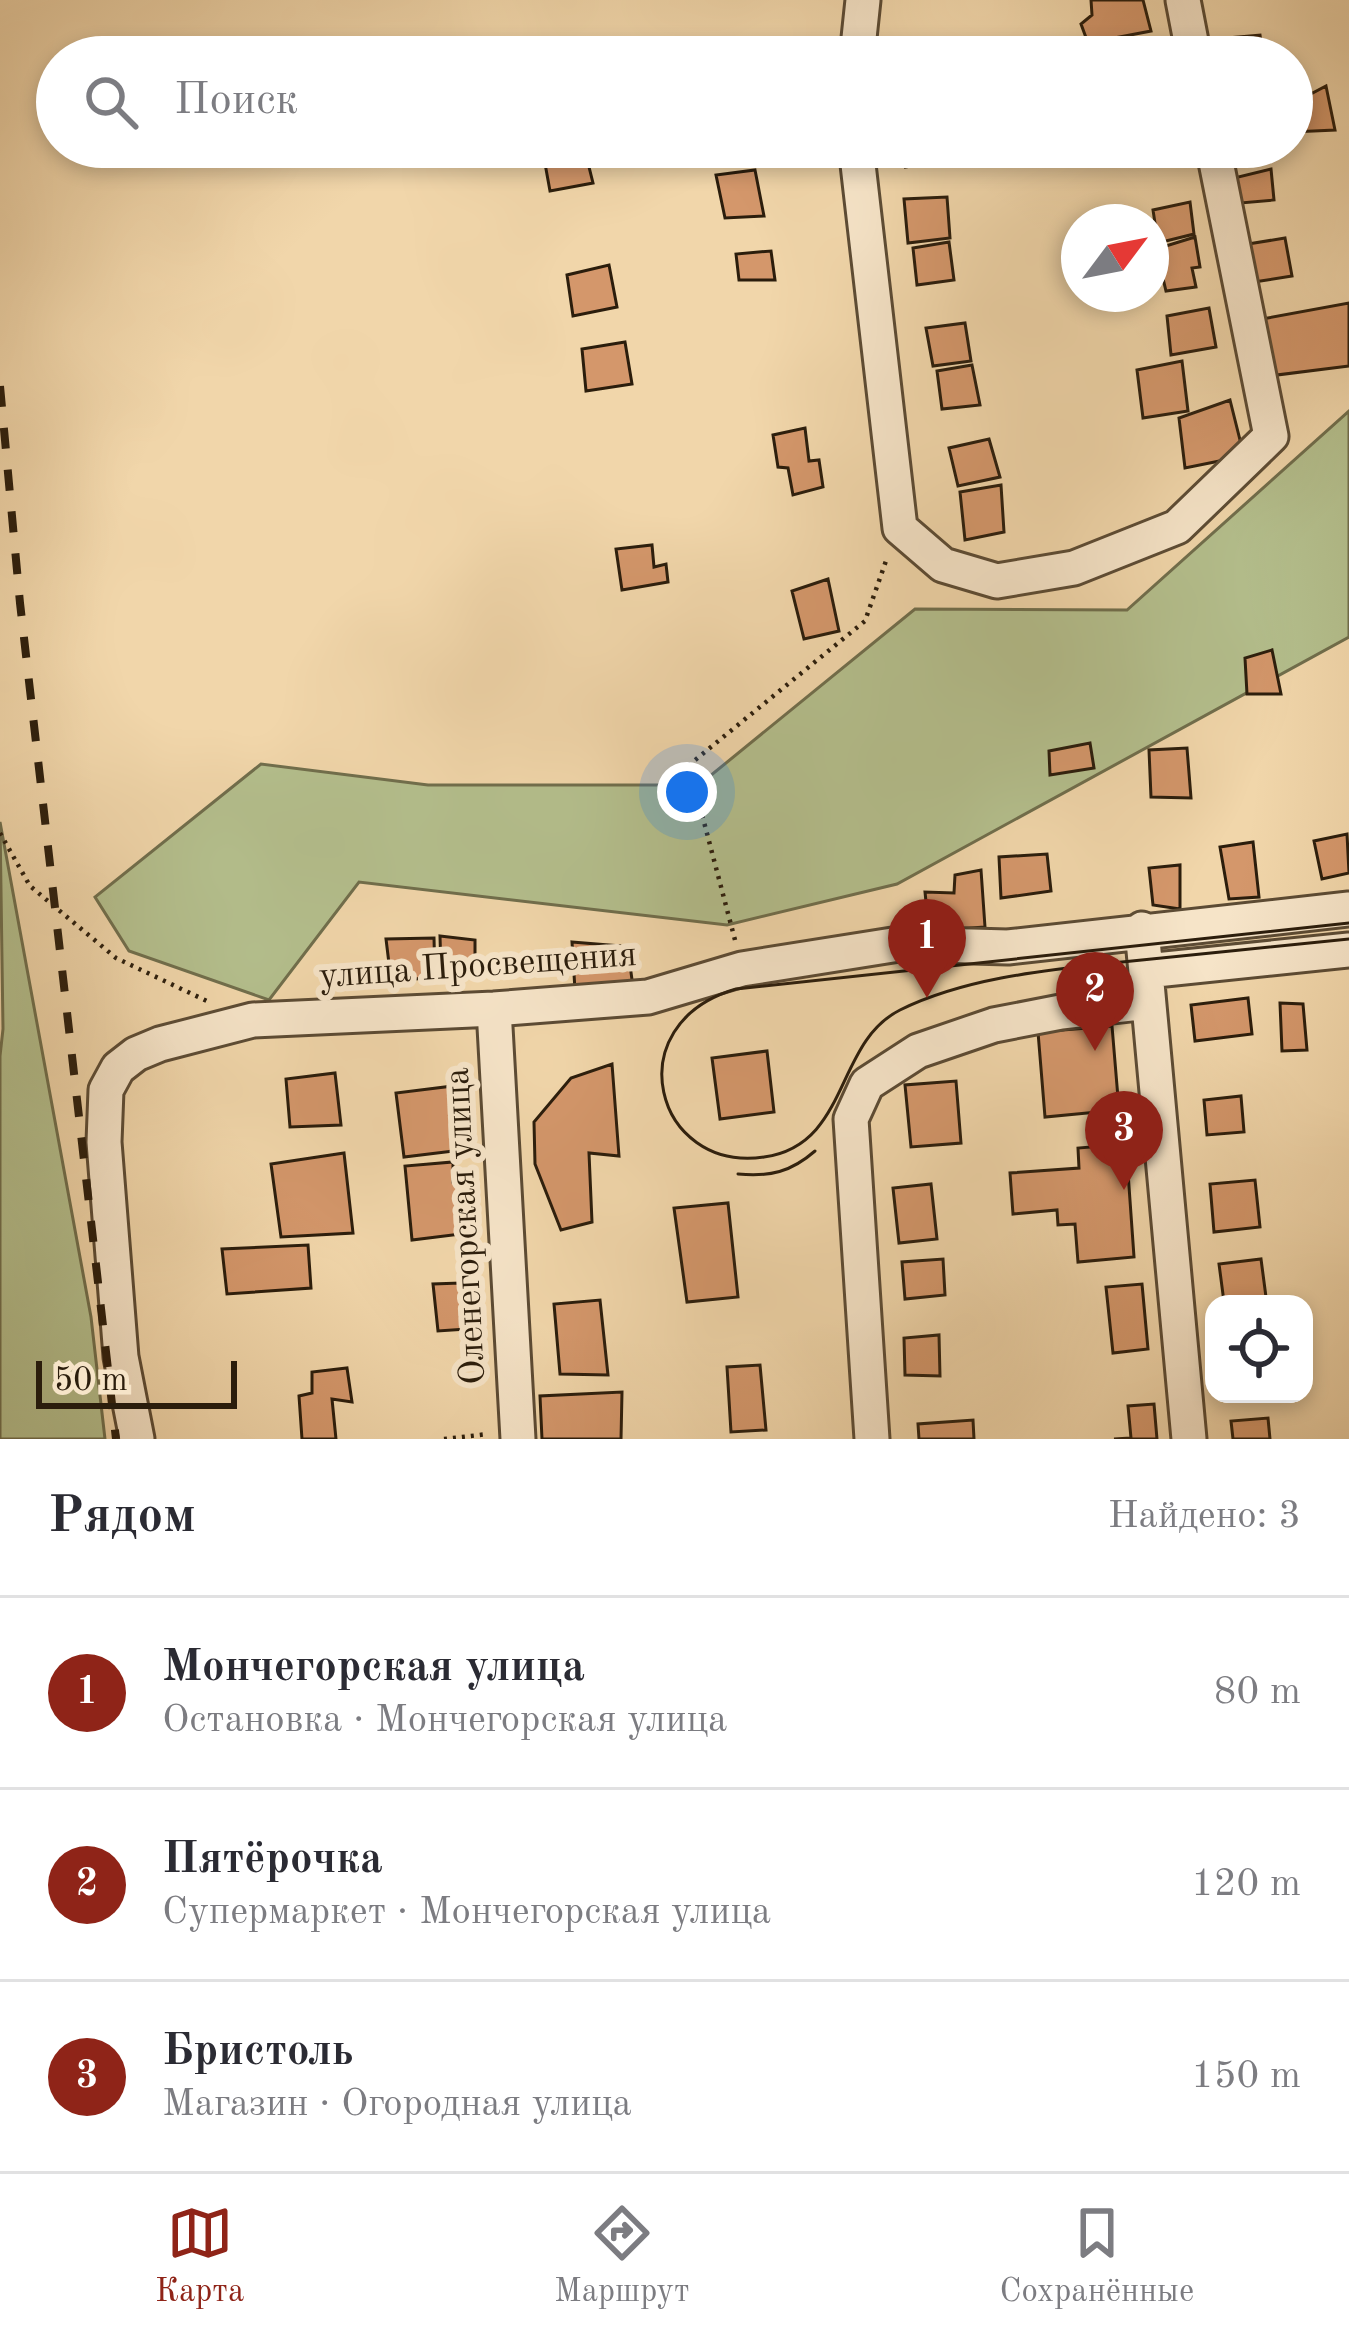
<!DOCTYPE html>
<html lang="ru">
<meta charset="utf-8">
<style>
:root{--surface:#fff;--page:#f2f2f3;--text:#2b2b33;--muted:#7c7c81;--line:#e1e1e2;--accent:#8f2418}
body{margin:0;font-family:"Old Standard TT",serif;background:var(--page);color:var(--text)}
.controls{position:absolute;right:36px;bottom:36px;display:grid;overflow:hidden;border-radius:24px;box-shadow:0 6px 18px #0003}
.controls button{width:108px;height:108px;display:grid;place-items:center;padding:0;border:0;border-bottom:3px solid var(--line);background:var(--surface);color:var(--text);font:60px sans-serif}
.compass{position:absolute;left:1061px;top:204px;width:108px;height:108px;border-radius:50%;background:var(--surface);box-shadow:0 6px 18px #0003;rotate:58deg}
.scale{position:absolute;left:36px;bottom:30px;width:201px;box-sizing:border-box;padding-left:12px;border:6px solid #2b1d0c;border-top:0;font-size:33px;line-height:42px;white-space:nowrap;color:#2b1d0c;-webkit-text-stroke:9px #f6e4c8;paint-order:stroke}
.you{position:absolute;left:687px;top:792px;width:42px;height:42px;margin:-30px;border:9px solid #fff;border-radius:50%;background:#1a73e8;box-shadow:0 0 0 18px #1a73e833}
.badge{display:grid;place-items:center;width:78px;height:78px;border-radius:50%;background:var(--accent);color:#fff;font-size:39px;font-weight:700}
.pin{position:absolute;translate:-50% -99px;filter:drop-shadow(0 3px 6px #0008)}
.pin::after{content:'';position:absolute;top:63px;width:42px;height:36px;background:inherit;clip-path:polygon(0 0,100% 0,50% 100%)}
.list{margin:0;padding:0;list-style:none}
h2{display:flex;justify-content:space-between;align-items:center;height:156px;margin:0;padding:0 48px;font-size:51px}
h2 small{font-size:39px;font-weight:400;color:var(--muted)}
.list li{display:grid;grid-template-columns:78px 1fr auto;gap:36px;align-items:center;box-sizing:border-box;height:192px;padding:0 48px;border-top:3px solid var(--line)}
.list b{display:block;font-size:45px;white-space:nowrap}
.list p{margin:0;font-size:39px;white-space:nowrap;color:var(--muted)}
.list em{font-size:39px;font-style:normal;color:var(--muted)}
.icon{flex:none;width:66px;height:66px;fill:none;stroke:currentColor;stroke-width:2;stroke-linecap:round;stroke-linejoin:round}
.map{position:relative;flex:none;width:1349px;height:1439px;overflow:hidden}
.search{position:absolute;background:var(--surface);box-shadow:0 6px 18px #0003;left:36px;right:36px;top:36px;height:132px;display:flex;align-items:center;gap:30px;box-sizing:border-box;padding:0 42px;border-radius:66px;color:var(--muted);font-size:45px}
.sheet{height:732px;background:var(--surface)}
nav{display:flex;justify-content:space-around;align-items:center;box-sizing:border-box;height:168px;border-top:3px solid var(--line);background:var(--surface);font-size:33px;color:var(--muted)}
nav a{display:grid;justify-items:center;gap:6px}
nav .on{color:var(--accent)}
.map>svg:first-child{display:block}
</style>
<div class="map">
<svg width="1349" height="1439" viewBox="0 0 1349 1439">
<rect width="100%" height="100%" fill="#f1d6aa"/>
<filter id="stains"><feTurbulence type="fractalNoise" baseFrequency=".00167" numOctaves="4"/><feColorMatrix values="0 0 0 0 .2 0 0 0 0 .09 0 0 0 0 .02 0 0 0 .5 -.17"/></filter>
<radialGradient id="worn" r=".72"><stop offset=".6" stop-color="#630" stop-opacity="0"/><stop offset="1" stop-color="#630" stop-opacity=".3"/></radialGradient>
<!-- green -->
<path fill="#b4bf8d" stroke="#706e4c" stroke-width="3" d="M 1349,411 L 1349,637 L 897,884 L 727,925 L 359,882 L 269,1000 L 129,951 L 95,897 L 261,764 L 428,785 L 699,785 L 915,609 L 1127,610 Z
M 0,822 L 91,1317 L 105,1439 L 0,1439 L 0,1056 L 3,1029 Z"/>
<!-- building -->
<path fill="#d4976b" stroke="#2b1d0c" stroke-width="3" d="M 1091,0 L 1143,0 L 1151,31 L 1088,43 L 1081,24 L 1092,15 Z
M 1260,35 L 1263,57 L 1216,57 L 1214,39 Z
M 1326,86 L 1335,130 L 1292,132 L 1292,104 Z
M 542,147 L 584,147 L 593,183 L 550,191 Z
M 888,147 L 937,147 L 939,161 L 905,167 Z
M 1123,147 L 1175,147 L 1160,151 L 1163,162 L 1141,166 L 1137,149 Z
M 1271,169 L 1274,200 L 1241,203 L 1234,178 Z
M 755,170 L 764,216 L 725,218 L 716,175 Z
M 947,197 L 950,238 L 908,243 L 904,199 Z
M 1190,202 L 1194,234 L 1158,243 L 1153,210 Z
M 1195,237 L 1200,267 L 1192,268 L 1196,287 L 1166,291 L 1156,249 Z
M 1285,238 L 1292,276 L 1254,282 L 1248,244 Z
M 949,242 L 954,280 L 917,285 L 913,248 Z
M 771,251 L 775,280 L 739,280 L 736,254 Z
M 609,265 L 617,307 L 573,316 L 567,275 Z
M 1349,303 L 1349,366 L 1269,376 L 1262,319 Z
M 1209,308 L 1216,347 L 1171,355 L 1167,316 Z
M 965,323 L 971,361 L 933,366 L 926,328 Z
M 625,342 L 632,384 L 586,391 L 582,349 Z
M 1182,361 L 1188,411 L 1143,418 L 1137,370 Z
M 972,365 L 980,405 L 942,409 L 937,371 Z
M 1230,400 L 1244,456 L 1185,468 L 1179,418 Z
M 805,428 L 809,461 L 819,460 L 823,487 L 793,495 L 788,468 L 778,467 L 773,435 Z
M 989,439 L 1000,477 L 958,486 L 949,448 Z
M 1001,485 L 1004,532 L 965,540 L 960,492 Z
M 652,545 L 654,567 L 666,564 L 668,582 L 622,590 L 616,549 Z
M 828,579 L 839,631 L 804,639 L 792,591 Z
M 1272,650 L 1281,694 L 1247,694 L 1245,658 Z
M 1090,743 L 1094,768 L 1050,775 L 1049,751 Z
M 1187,748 L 1191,798 L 1151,797 L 1149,750 Z
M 1347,834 L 1349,873 L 1322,879 L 1314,841 Z
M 1253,842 L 1259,897 L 1229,899 L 1220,847 Z
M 1047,854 L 1051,891 L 1001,898 L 999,857 Z
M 1180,865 L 1180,909 L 1153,905 L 1149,868 Z
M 981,870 L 985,927 L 929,931 L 925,892 L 954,893 L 955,875 Z
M 440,936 L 475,940 L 475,977 L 441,972 Z
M 434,938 L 435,978 L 391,980 L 386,939 Z
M 572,942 L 620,946 L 621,965 L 630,965 L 633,987 L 575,990 Z
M 1248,998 L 1252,1034 L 1195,1041 L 1191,1005 Z
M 1280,1003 L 1303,1004 L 1307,1050 L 1282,1051 Z
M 1112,1026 L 1119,1110 L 1045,1117 L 1038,1032 Z
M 767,1051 L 774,1112 L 720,1119 L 712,1058 Z
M 612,1064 L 619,1156 L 589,1153 L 592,1222 L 561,1230 L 535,1164 L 534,1122 L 571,1078 Z
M 335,1073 L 341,1125 L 290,1127 L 286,1079 Z
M 956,1081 L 961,1143 L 911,1147 L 905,1085 Z
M 453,1086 L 462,1150 L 404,1157 L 396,1093 Z
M 1241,1096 L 1244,1132 L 1207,1135 L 1204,1100 Z
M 1126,1144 L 1134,1257 L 1078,1262 L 1075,1224 L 1058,1225 L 1057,1210 L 1013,1214 L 1010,1173 L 1079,1168 L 1078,1148 Z
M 344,1153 L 353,1233 L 281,1237 L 271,1164 Z
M 453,1162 L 453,1182 L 466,1182 L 469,1233 L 412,1240 L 405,1166 Z
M 1255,1180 L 1260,1227 L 1214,1232 L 1210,1184 Z
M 931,1184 L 937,1239 L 899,1243 L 893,1188 Z
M 728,1203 L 738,1297 L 687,1302 L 674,1208 Z
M 308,1245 L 311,1288 L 227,1294 L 222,1249 Z
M 943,1259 L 945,1295 L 905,1299 L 902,1262 Z
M 1261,1259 L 1266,1297 L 1224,1302 L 1219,1264 Z
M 460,1283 L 460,1300 L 479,1301 L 481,1328 L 438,1331 L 433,1284 Z
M 1142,1284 L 1148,1349 L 1113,1353 L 1106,1287 Z
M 600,1300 L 608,1375 L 560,1374 L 554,1304 Z
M 939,1335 L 940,1376 L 905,1375 L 904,1338 Z
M 760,1365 L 766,1430 L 731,1432 L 727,1367 Z
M 347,1368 L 352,1402 L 332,1399 L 336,1439 L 302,1439 L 299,1396 L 312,1393 L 312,1372 Z
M 622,1392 L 621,1439 L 542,1439 L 540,1396 Z
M 1154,1404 L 1157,1439 L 1114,1439 L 1131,1438 L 1128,1406 Z
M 1268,1418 L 1270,1439 L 1233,1439 L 1231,1421 Z
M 973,1420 L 974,1439 L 919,1439 L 918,1424 Z"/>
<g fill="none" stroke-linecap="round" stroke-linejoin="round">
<!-- minor casing -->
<g stroke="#5c4b34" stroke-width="39">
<path id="minor" d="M 1183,0 L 1194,57
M 857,57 L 863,0
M 856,147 L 900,528 L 943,565 L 997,581 L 1074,568 L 1177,527 L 1271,436 L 1213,147
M 1142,929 L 1189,1439
M 1146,971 L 1349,950
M 494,1009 L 518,1439
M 137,1439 L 121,1357 L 104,1142 L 106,1090 L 118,1068 L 136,1054 L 160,1044 L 253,1020 L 494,1009 L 648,997 L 742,969 L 899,944 L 1008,947 L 1349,909
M 872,1439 L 851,1119 L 867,1084 L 918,1051 L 994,1025 L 1061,1012 L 1148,1002"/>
</g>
<!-- path -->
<path stroke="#2b1d0c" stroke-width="4.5" stroke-dasharray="3 6" stroke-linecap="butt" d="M 0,833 L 30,886 L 116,958 L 209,1002
M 735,940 L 689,765 L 865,621 L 887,558
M 444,1439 L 488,1434"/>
<!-- minor -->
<use href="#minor" stroke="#f6e4c8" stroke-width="33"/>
<!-- tram -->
<path stroke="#2b1d0c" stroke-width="3" d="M 1349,923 L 736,989 C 615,1024 655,1173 764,1157 C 850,1145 834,1043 900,1010 C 967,977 1049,970 1122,962 C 1198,954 1273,947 1349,939
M 738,1174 C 770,1177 791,1172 815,1151"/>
<!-- rail -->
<path stroke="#2b1d0c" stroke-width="8" stroke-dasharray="21 21" stroke-linecap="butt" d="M 0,386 L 20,603 L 116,1439"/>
</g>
<g text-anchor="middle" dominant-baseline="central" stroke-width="12" stroke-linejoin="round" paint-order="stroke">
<!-- street labels -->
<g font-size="36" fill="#2b1d0c" stroke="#f6e4c8">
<text transform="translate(478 967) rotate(-4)">улица Просвещения</text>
<text transform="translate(467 1226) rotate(-93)">Оленегорская улица</text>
</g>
</g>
<rect width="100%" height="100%" filter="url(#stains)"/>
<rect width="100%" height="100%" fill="url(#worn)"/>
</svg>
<div class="controls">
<button><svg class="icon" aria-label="locate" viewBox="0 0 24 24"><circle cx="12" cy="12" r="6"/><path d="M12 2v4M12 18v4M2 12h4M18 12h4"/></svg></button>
</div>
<svg class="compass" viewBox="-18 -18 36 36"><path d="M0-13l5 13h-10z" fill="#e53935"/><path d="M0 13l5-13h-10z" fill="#7c7c81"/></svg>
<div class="scale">50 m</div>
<div class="you"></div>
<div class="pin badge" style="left:927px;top:998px">1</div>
<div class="pin badge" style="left:1095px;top:1051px">2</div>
<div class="pin badge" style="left:1124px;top:1190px">3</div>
<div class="search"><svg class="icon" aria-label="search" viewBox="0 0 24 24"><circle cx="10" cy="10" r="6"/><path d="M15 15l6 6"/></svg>Поиск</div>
</div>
<section class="sheet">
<h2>Рядом<small>Найдено: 3</small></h2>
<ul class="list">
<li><span class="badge">1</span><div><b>Мончегорская улица</b><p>Остановка · Мончегорская улица</p></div><em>80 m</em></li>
<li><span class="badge">2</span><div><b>Пятёрочка</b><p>Супермаркет · Мончегорская улица</p></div><em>120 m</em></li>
<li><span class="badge">3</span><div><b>Бристоль</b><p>Магазин · Огородная улица</p></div><em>150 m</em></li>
</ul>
</section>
<nav>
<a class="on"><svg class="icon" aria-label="map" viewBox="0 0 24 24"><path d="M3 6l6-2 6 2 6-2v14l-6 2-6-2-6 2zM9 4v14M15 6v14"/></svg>Карта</a>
<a><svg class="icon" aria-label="directions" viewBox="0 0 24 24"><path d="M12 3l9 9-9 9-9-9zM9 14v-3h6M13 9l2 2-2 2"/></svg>Маршрут</a>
<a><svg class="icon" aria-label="saved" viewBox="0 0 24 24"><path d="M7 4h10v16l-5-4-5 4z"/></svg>Сохранённые</a>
</nav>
